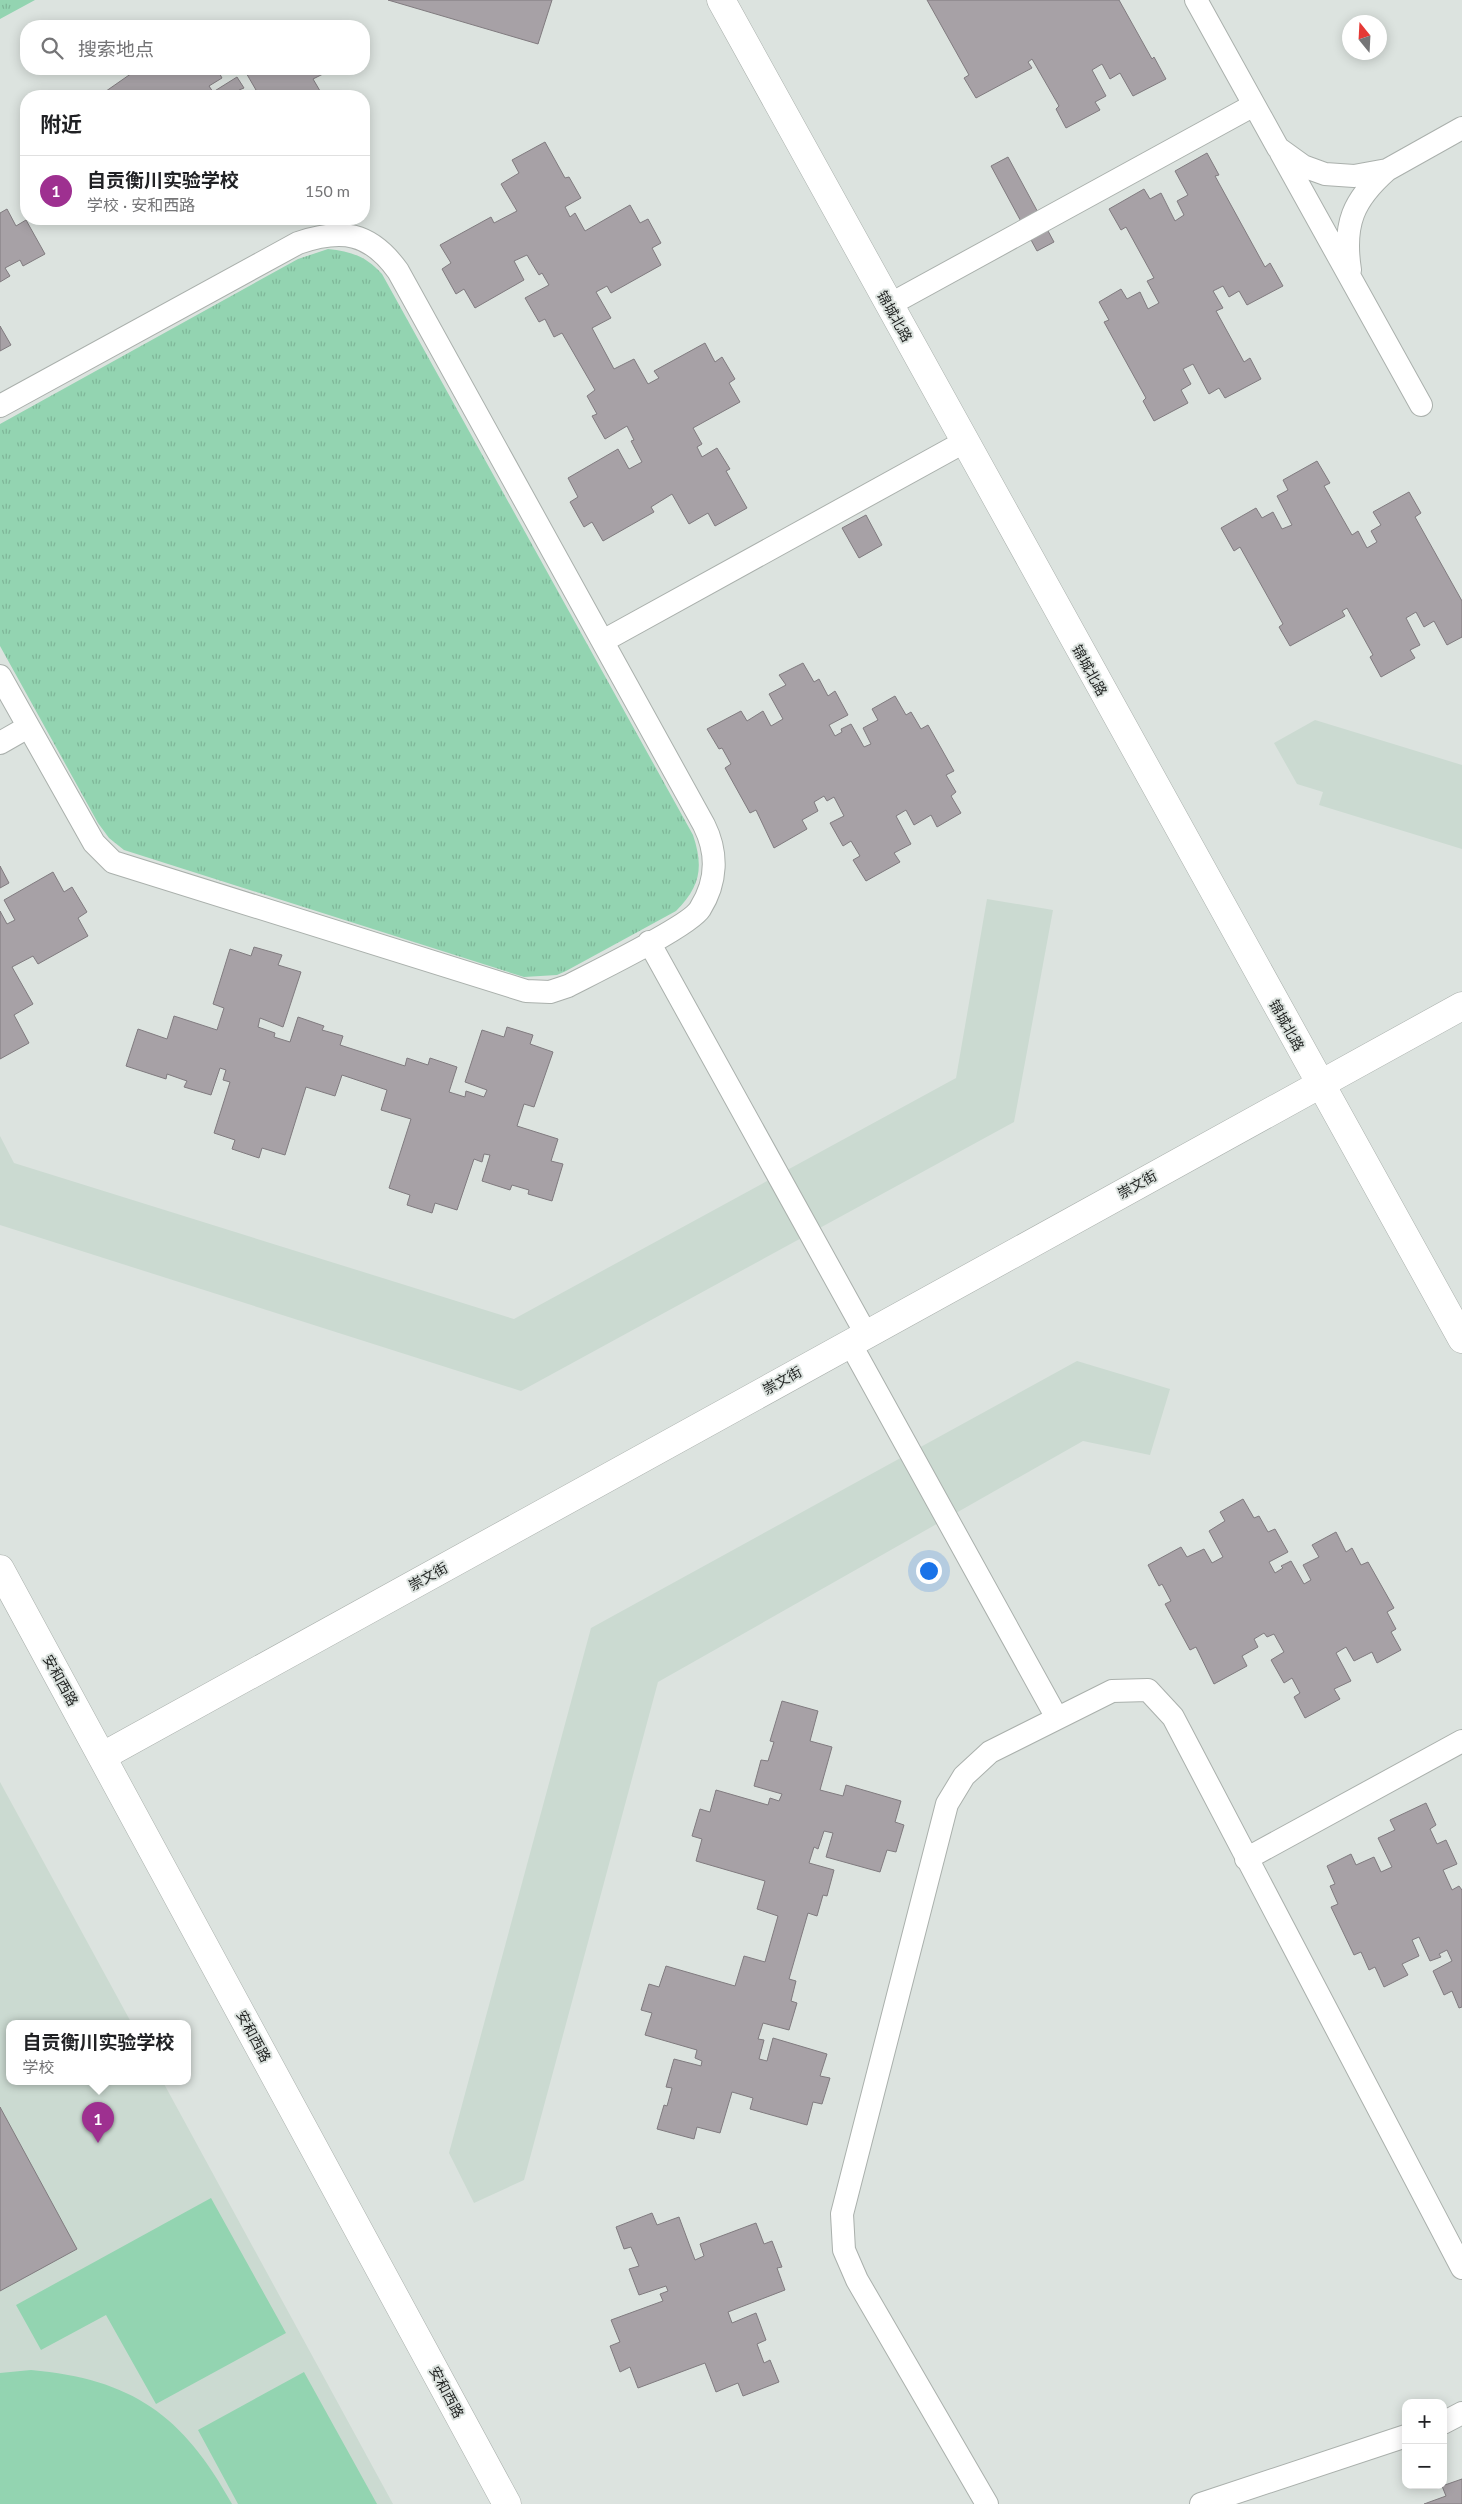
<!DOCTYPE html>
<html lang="zh">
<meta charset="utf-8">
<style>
:root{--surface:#fff;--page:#f2f2f2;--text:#202124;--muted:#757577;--line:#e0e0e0;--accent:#9e3090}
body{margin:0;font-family:Lato,"Noto Sans SC",sans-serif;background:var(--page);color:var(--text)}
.controls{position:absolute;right:15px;bottom:15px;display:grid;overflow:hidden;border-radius:10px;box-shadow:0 2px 12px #0003}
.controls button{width:45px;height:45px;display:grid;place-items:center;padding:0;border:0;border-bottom:1px solid var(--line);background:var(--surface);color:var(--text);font:25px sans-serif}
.compass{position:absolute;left:1342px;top:15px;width:45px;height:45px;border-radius:50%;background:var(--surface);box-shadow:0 2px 12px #0003;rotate:342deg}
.you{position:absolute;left:928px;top:1570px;width:18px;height:18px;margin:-12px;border:4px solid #fff;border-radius:50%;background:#1a73e8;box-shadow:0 0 0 8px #1a73e833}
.badge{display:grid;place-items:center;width:32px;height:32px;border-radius:50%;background:var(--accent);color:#fff;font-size:16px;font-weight:700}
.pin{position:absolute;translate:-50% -41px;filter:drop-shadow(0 1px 2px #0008)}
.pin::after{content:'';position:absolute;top:26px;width:18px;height:15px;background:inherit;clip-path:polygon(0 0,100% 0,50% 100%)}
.popup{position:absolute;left:6px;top:2020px;width:185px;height:65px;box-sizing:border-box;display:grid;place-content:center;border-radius:10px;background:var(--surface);filter:drop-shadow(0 1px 4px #0005);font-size:16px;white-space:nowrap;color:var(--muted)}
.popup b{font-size:19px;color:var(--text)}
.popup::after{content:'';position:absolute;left:50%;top:100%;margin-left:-10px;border:10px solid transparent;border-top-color:var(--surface)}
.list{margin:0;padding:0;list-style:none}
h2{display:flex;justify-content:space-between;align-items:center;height:65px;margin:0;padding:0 20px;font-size:21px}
h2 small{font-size:16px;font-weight:400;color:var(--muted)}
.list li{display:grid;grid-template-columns:32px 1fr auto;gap:15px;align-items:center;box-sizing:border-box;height:70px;padding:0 20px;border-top:1px solid var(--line)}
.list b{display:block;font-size:19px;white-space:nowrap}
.list p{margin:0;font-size:16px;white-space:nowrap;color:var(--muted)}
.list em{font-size:16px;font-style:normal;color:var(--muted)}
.icon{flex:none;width:28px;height:28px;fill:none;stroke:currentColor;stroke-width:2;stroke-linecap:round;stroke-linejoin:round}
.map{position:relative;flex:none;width:1462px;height:2504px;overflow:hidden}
.search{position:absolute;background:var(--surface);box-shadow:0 2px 12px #0003;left:20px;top:20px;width:350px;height:55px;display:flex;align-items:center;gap:12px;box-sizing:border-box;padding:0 18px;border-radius:20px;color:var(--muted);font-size:19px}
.panel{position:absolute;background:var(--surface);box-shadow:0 2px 12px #0003;left:20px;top:90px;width:350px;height:135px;border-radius:20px}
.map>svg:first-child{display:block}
</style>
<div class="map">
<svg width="1462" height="2504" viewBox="0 0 1462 2504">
<defs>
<pattern id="grass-tufts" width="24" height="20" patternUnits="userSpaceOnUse" patternTransform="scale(1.25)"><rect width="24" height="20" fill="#93d4b1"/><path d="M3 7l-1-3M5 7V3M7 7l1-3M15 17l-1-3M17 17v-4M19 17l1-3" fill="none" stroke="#7eb698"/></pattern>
</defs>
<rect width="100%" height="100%" fill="#dce3df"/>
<!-- built -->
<path fill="#cbdad1" d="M 1315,720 L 1462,765 L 1462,849 L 1319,805 L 1323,792 L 1297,784 L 1274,743 Z
M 987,899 L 1053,910 L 1014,1122 L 521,1391 L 0,1225 L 0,1136 L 14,1163 L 514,1319 L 956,1078 Z
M 1077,1361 L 1170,1389 L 1150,1455 L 1083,1441 L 658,1682 L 524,2180 L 474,2203 L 449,2153 L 591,1628 Z
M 0,1782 L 132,2024 L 9,2024 L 9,2082 L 163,2082 L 393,2504 L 0,2504 Z"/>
<!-- grass -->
<path fill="url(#grass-tufts)" d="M 0,0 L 35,0 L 0,19 Z
M 328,249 C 351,251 367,257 382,274 L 693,835 C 704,868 700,887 676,911 L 566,971 L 557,975 L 524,977 L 124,850 L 109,838 L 98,823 L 0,646 L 0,424 L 298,259 Z"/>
<!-- park -->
<path fill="#93d4b1" d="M 211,2198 L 286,2333 L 156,2404 L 106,2315 L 41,2350 L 16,2305 Z
M 31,2370 C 132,2379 183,2415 232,2504 L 0,2504 L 0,2373 Z
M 304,2372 L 377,2504 L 238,2504 L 198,2430 Z"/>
<!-- building -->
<path fill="#a7a1a6" stroke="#807b7f" d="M 388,0 L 552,0 L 538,44 Z
M 927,0 L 1119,0 L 1152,59 L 1154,57 L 1166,79 L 1133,96 L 1120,73 L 1110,79 L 1102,64 L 1092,70 L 1106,96 L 1095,102 L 1100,110 L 1066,128 L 1056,109 L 1059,106 L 1032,59 L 1028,62 L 1032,68 L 976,98 L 964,78 L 969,75 Z
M 130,69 L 217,69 L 222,78 L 209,86 L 213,92 L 237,77 L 244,88 L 239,90 L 242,96 L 99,96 L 132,73 Z
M 249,69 L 320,69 L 323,74 L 313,79 L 323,96 L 245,96 L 256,90 L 245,71 Z
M 545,142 L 565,178 L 569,177 L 581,198 L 565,207 L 570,217 L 575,213 L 585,231 L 630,205 L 640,223 L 648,219 L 661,243 L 652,248 L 661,265 L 611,293 L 607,286 L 596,292 L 611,318 L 592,328 L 614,369 L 634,359 L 648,384 L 659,378 L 654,371 L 705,343 L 715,362 L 722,357 L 735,379 L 729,383 L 740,402 L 693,428 L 702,444 L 697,447 L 702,457 L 717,448 L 730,469 L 726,471 L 747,508 L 715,526 L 708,513 L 689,524 L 672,494 L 651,507 L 654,512 L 603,541 L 592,522 L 584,527 L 570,502 L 578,497 L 568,478 L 618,449 L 629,469 L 642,462 L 631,441 L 634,440 L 627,426 L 605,439 L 592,416 L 597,414 L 587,396 L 595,390 L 562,333 L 554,337 L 545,319 L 539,322 L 525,298 L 549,285 L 542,273 L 539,275 L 527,255 L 514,261 L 524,280 L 475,308 L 464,289 L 456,294 L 442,269 L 451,263 L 440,245 L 491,217 L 494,223 L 517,211 L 501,184 L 519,173 L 512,160 Z
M 1207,153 L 1219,175 L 1215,176 L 1265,267 L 1270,263 L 1283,286 L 1247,305 L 1239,291 L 1229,297 L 1223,286 L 1213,291 L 1223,308 L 1216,311 L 1244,362 L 1250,358 L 1261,379 L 1225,398 L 1219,388 L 1209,394 L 1193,364 L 1183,369 L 1191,384 L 1181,390 L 1188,403 L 1154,421 L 1143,401 L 1146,398 L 1104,322 L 1109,320 L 1099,302 L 1121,289 L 1127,299 L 1140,292 L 1148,309 L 1159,303 L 1147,281 L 1154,278 L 1126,227 L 1121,230 L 1109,209 L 1144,189 L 1150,199 L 1161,193 L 1175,221 L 1184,215 L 1177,201 L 1188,195 L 1175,171 Z
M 1008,157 L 1054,242 L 1037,251 L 991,166 Z
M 7,209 L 16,226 L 26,220 L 45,254 L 23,266 L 20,260 L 5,268 L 10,276 L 0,282 L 0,213 Z
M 0,326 L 11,345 L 0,351 Z
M 1317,461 L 1330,483 L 1324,486 L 1352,535 L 1358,531 L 1367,548 L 1377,542 L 1371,531 L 1381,525 L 1373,512 L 1409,492 L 1421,513 L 1415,517 L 1462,601 L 1462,637 L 1447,645 L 1434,621 L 1424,627 L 1416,612 L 1406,618 L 1420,645 L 1410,650 L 1415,658 L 1381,677 L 1370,657 L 1373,655 L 1347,608 L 1342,611 L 1345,616 L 1290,646 L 1279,627 L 1283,624 L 1240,547 L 1234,551 L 1221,528 L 1256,508 L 1262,518 L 1273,512 L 1282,529 L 1292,525 L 1277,496 L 1288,490 L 1283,480 Z
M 866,515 L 882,545 L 859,558 L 842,528 Z
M 803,663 L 814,682 L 819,679 L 828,696 L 835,691 L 848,715 L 829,725 L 835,736 L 842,732 L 841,729 L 851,724 L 864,747 L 871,744 L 863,728 L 878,720 L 872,709 L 895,696 L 906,715 L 911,712 L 921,729 L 928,725 L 954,771 L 946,775 L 956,792 L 951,796 L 961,813 L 937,827 L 931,815 L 914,825 L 906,810 L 896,816 L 911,844 L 894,853 L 900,862 L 866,881 L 853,860 L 860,856 L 851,841 L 843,846 L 830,823 L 844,816 L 834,797 L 827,801 L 824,796 L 814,802 L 818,811 L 802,820 L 807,829 L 774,848 L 756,810 L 750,813 L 725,768 L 731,764 L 722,748 L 719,749 L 707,729 L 741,711 L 747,721 L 763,711 L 771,726 L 783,719 L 769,694 L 786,685 L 779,675 Z
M 0,866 L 9,883 L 0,888 Z
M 53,872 L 64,892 L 72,887 L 87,912 L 78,918 L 88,936 L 38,964 L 33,956 L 12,967 L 33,1004 L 14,1015 L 29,1043 L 0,1059 L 0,911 L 7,924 L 15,920 L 4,900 Z
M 254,947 L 282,955 L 278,965 L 301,972 L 283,1027 L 260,1018 L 258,1027 L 275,1033 L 274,1037 L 290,1042 L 298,1017 L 324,1026 L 322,1030 L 343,1036 L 340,1045 L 405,1066 L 407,1058 L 428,1065 L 430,1058 L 457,1067 L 449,1092 L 465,1097 L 466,1091 L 484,1097 L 487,1090 L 465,1082 L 482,1030 L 504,1037 L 507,1027 L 533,1035 L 530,1044 L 553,1052 L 534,1107 L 524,1104 L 517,1126 L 558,1139 L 551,1161 L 563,1164 L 552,1201 L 528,1194 L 529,1190 L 512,1185 L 510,1190 L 482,1181 L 490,1155 L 484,1154 L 482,1162 L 474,1159 L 457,1210 L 435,1203 L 432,1213 L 407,1205 L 410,1195 L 389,1188 L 411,1119 L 381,1110 L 387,1090 L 342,1075 L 335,1096 L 306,1087 L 285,1155 L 262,1148 L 259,1158 L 232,1149 L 235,1140 L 214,1133 L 230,1082 L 223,1080 L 226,1070 L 220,1068 L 211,1095 L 184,1087 L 187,1081 L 167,1074 L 166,1079 L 126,1066 L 138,1029 L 167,1039 L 174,1016 L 217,1030 L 224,1008 L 213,1004 L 230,949 L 251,956 Z
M 1243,1499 L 1254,1518 L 1259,1516 L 1268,1532 L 1275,1529 L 1288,1552 L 1269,1562 L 1275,1573 L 1283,1568 L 1281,1566 L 1291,1561 L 1304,1584 L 1311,1580 L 1303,1565 L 1319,1557 L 1312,1545 L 1336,1532 L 1346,1552 L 1352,1548 L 1361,1565 L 1368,1562 L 1394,1608 L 1387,1612 L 1396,1629 L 1391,1632 L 1401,1650 L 1377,1663 L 1372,1652 L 1354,1661 L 1346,1647 L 1336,1653 L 1351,1681 L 1334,1689 L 1340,1699 L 1305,1718 L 1294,1697 L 1300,1693 L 1292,1678 L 1284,1683 L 1271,1660 L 1284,1652 L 1274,1634 L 1267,1637 L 1264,1633 L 1254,1639 L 1258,1647 L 1242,1656 L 1247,1666 L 1214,1684 L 1196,1647 L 1190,1650 L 1165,1604 L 1171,1601 L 1162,1584 L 1159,1586 L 1148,1565 L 1181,1547 L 1187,1557 L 1204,1549 L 1212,1563 L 1223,1557 L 1209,1531 L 1225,1521 L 1220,1512 Z
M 782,1701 L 818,1711 L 810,1741 L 832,1747 L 820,1790 L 843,1796 L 846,1785 L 901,1801 L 895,1822 L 904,1825 L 896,1852 L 887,1850 L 880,1872 L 826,1857 L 833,1833 L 824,1831 L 818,1849 L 814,1847 L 809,1863 L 834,1870 L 827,1896 L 823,1895 L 817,1916 L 808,1913 L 789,1979 L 796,1981 L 791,2001 L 797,2003 L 789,2030 L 763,2023 L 758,2039 L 764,2040 L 759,2059 L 767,2061 L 773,2038 L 827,2054 L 820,2076 L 830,2078 L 822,2104 L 813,2102 L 807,2125 L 750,2109 L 753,2098 L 732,2092 L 720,2133 L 697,2127 L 694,2139 L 657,2129 L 664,2105 L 667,2106 L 672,2088 L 666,2087 L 674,2059 L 701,2066 L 702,2061 L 695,2058 L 697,2050 L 645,2035 L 652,2013 L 641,2010 L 649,1984 L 659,1987 L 666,1966 L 735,1986 L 744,1956 L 765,1962 L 778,1916 L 757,1909 L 765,1881 L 696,1861 L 702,1839 L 692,1836 L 700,1809 L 710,1812 L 716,1790 L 768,1805 L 770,1798 L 779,1801 L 782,1794 L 754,1786 L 761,1760 L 768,1761 L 774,1742 L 770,1741 Z
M 1426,1803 L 1436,1825 L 1430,1829 L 1437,1844 L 1446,1840 L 1457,1864 L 1443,1870 L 1452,1890 L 1459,1886 L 1462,1890 L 1462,2007 L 1459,2008 L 1452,1991 L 1444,1995 L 1433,1971 L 1452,1961 L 1447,1950 L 1439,1954 L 1441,1957 L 1430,1961 L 1419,1937 L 1412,1940 L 1419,1956 L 1402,1964 L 1408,1975 L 1384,1987 L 1375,1967 L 1369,1970 L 1361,1952 L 1354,1955 L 1331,1907 L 1338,1904 L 1330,1886 L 1335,1884 L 1327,1866 L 1351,1854 L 1356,1865 L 1374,1857 L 1381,1872 L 1392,1867 L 1378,1838 L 1395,1830 L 1390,1820 Z
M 0,2107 L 77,2249 L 0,2291 Z
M 652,2213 L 657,2225 L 679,2217 L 695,2260 L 704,2256 L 700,2244 L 756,2223 L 764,2244 L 772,2241 L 782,2267 L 777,2268 L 785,2290 L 728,2312 L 732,2323 L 756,2313 L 766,2340 L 757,2344 L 764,2363 L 770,2360 L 779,2382 L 743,2396 L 738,2383 L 716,2392 L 705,2363 L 638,2388 L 630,2367 L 620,2372 L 610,2346 L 620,2342 L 611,2320 L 663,2301 L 660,2294 L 668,2291 L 666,2286 L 639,2295 L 629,2269 L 639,2266 L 631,2247 L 624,2249 L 616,2227 Z
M 1462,2479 L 1462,2504 L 1424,2504 L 1446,2496 L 1442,2486 Z"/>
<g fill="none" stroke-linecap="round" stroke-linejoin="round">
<!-- service casing -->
<g stroke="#aab0ac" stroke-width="24">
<path id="service" d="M 1196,0 L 1278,148 L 1303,166 L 1325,174 L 1354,176 L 1387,170 L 1462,128
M 1281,153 L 1421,405
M 1350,270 C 1343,224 1353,200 1387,170
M 889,305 L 1254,105
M 0,406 L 298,243 C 342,228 370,232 398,271 L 704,825 C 718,853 717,882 700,909 C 690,926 591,974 568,986 L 550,992 L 526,991 L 113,862 L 94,843 L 0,676
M 603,641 L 964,442
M 0,743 L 28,727
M 649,942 L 866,1334
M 850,1343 L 1057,1718
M 1246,1859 L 1462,1741
M 1443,2423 L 1462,2413
M 987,2504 L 857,2280 L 844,2250 L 842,2214 L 947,1804 L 964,1776 L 990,1752 L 1112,1691 L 1148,1690 L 1173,1717 L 1462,2268
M 1201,2504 L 1406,2436"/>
</g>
<!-- tertiary casing -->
<g stroke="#aab0ac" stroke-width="29">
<path id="tertiary" d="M 721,0 L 1462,1339
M 0,1569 L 507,2504
M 103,1756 L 1462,1006"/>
</g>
<!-- service -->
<use href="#service" stroke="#fff" stroke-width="22"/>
<!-- tertiary -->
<use href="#tertiary" stroke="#fff" stroke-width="28"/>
</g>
<g text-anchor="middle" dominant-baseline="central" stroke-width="4" stroke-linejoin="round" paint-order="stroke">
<!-- street labels -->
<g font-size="14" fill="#222423" stroke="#dce3df">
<text transform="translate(895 316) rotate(61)">锦城北路</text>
<text transform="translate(1090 670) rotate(61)">锦城北路</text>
<text transform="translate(1287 1025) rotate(61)">锦城北路</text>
<text transform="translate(1137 1184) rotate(-29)">崇文街</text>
<text transform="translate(782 1380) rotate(-29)">崇文街</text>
<text transform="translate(428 1576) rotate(-29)">崇文街</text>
<text transform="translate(61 1680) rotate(61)">安和西路</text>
<text transform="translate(254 2036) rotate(62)">安和西路</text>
<text transform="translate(447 2392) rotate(62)">安和西路</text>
</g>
</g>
</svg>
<div class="controls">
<button>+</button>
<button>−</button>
</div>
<svg class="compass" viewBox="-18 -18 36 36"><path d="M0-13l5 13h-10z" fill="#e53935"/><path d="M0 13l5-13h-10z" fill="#757577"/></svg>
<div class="you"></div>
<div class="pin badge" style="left:98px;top:2143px">1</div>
<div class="popup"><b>自贡衡川实验学校</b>学校</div>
<div class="search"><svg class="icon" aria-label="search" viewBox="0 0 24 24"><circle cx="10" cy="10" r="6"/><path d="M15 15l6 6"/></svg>搜索地点</div>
<section class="panel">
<h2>附近<small></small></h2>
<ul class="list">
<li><span class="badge">1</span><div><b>自贡衡川实验学校</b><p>学校 · 安和西路</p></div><em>150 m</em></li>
</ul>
</section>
</div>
